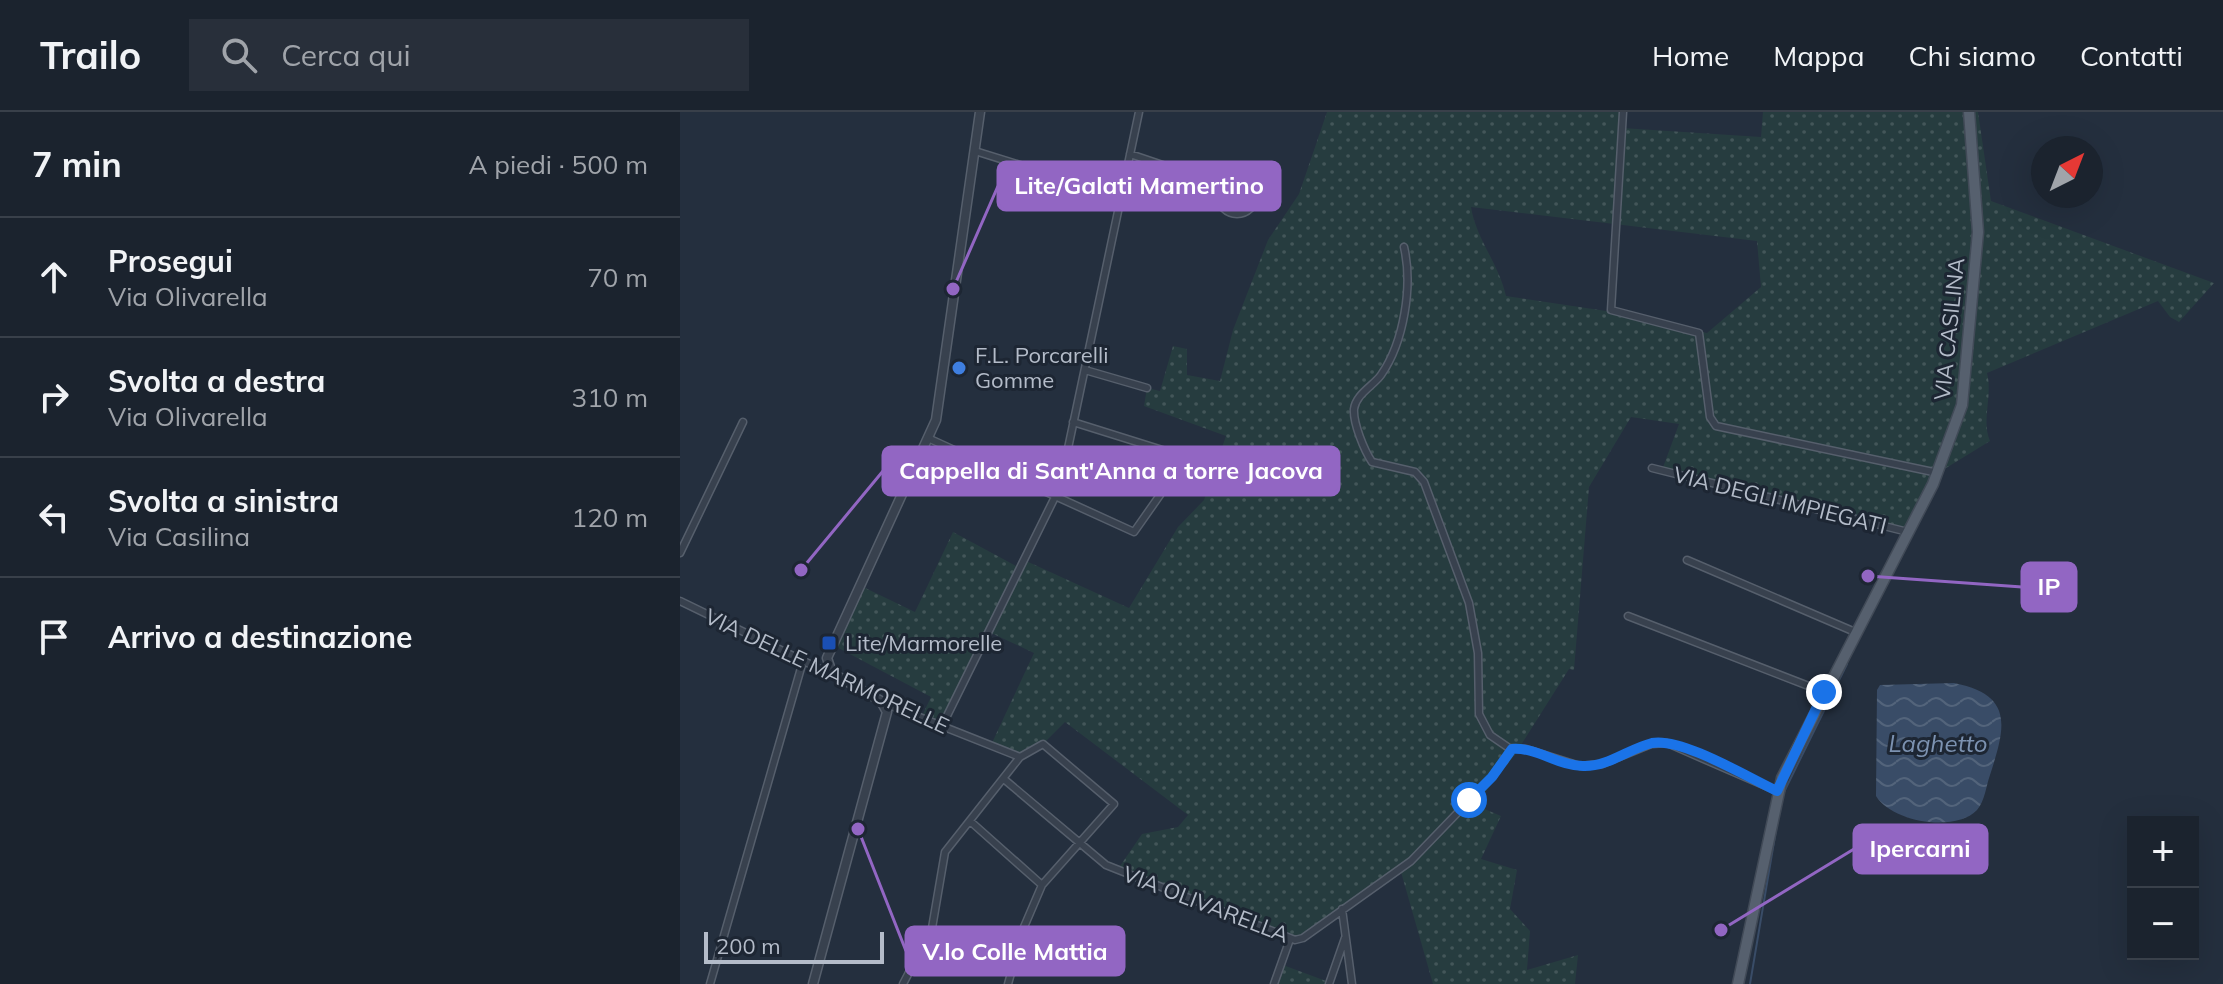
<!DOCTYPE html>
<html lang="it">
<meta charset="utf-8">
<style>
:root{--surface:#1b232e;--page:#282f3a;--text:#f1f3f6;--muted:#a0a4aa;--line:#39404a}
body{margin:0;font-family:Mulish,sans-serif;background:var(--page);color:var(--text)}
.controls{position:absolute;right:24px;bottom:24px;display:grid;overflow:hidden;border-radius:0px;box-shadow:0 8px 32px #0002}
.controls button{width:72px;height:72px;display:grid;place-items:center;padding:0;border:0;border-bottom:2px solid var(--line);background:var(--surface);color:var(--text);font:40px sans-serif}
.compass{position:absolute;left:1351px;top:24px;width:72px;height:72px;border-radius:50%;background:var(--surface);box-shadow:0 8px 32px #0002;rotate:42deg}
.scale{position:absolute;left:24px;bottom:20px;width:180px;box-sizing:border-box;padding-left:8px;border:4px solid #b4bcc9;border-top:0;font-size:22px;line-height:28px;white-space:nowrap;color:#b4bcc9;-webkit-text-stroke:6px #1d2633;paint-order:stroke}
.stop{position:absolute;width:24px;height:24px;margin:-18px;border:6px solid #1a73e8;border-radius:50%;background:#fff}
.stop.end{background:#1a73e8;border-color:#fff;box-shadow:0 2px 8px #0008}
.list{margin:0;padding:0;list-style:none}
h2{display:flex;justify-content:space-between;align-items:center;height:104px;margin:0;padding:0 32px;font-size:34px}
h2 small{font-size:26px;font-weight:400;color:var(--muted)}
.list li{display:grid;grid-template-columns:52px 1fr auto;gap:24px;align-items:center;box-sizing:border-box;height:120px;padding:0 32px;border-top:2px solid var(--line)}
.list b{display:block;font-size:30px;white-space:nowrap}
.list p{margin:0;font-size:26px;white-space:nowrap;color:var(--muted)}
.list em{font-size:26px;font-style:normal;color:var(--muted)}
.icon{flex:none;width:44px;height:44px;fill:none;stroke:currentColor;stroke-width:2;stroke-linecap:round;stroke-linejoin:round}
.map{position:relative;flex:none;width:1543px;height:872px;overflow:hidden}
header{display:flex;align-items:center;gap:48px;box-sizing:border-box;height:112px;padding:0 40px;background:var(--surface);border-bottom:2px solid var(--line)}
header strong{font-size:38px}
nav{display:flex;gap:44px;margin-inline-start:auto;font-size:28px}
.search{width:560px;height:72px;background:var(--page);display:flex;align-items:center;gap:20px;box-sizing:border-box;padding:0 28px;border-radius:0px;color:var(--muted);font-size:30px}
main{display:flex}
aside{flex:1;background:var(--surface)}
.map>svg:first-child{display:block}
</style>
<header>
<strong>Trailo</strong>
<div class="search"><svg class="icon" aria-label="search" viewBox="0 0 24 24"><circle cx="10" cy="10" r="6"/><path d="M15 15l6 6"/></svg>Cerca qui</div>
<nav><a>Home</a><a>Mappa</a><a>Chi siamo</a><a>Contatti</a></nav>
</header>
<main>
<aside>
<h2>7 min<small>A piedi · 500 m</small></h2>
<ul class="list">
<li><svg class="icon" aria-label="ahead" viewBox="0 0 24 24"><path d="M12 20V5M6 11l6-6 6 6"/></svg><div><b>Prosegui</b><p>Via Olivarella</p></div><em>70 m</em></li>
<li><svg class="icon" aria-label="right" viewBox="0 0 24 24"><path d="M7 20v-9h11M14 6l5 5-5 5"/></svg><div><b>Svolta a destra</b><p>Via Olivarella</p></div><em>310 m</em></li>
<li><svg class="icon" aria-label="left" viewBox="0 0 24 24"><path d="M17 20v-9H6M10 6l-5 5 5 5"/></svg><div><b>Svolta a sinistra</b><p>Via Casilina</p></div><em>120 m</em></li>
<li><svg class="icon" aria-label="arrive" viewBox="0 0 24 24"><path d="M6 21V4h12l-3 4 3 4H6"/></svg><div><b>Arrivo a destinazione</b></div></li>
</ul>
</aside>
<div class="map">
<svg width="1543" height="872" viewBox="0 0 1543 872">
<defs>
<pattern id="grass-dots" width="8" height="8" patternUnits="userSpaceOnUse" patternTransform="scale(2)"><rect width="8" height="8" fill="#263c3f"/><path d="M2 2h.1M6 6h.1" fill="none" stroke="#435659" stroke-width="1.8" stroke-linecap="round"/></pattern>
<pattern id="water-waves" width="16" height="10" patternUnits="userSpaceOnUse" patternTransform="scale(2)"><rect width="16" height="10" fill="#394c67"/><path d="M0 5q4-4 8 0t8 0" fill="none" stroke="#53647b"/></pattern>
</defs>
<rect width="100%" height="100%" fill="#242f3e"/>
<!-- grass -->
<path fill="url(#grass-dots)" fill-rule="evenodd" d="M 647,0 L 943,0 L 942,16 L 1081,25 L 1083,0 L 1298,0 L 1311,89 L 1534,171 L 1499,210 L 1490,205 L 1478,189 L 1307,261 C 1313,284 1301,308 1310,329 L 1258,361 L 1223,418 L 982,358 L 999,312 L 951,305 L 909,375 L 894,558 L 889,557 L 834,644 L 795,693 L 821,704 L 801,747 L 837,758 L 830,797 L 850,819 L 847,858 L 898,843 L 895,872 L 753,872 L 721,760 L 623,826 L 610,827 L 438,757 L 462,722 L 498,715 L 508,703 L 385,610 L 363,632 L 340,645 L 311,633 L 354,541 L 309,520 L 261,616 L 241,606 L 251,585 L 149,531 L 179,473 L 235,500 L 273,420 L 340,456 L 344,448 L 449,496 L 498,415 L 524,388 L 546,324 L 464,294 L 467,276 L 480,279 L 493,234 L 507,237 L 507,263 L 540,269 L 553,218 L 588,128 L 619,82 ZM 791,95 L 1077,129 L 1081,175 L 1027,221 L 933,200 L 826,184 C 819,152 796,127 791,95 Z
M 603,853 L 646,869 L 645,872 L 596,872 Z"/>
<!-- water -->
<path fill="url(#water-waves)" d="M 1274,571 C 1335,583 1325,616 1310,663 C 1306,674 1305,689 1297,698 C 1275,721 1212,710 1196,684 L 1197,578 L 1200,573 Z"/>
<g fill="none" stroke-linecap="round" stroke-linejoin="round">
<!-- stream -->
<path stroke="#394c67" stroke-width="2" d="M 1104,680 L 1167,552
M 1070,872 L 1097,712"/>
<!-- minor casing -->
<g stroke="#565f6c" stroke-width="9">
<path id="minor" d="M 943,0 L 931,198 L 1019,221 L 1030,305 L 1036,314 L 1258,361
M 295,39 L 442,85
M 450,42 L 542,73
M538 83a19 19 0 1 1 38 0a19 19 0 1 1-38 0Z
M 724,135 C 733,174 724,230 701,263 C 693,274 676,282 674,297 C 673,311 684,338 692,350 L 735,360 L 744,370 L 789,491 L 798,541 L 799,602 L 810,623 L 829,636 L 846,637 L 900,654 L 922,652 L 971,632 L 987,631 L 1097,679
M 405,258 L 467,276
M 250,327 L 454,420 L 480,383 L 492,341 L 393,310
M 972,356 L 1228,420
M 0,441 L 63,310
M 1007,448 L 1175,520
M 0,489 L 140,557 L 149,558
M 948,504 L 1144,580
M 204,591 L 340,645
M 261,616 L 374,387 L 383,360 L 459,0
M 325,668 L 426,753 L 615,828 L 623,826 L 731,749 L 812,665 L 832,637
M 290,709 L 362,773
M 662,797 L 672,872
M 247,826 L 334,853
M 30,872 L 123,549
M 223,872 L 252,816 L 265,740 L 340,645 L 363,632 L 434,692 L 362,773 L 344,815 L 328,872
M 594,872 L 610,827
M 649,872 L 665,826"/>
</g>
<!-- tertiary casing -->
<g stroke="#565f6c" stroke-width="11">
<path id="tertiary" d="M 133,872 L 207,600 L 201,589 L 152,561 L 147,546 L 256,308 L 300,0"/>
</g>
<!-- primary casing -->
<g stroke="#414a57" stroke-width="13">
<path id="primary" d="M 1058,872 L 1102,666 L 1253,372 L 1282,293 L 1298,120 L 1289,0"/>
</g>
<!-- minor -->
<use href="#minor" stroke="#38414e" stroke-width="6"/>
<!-- tertiary -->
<use href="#tertiary" stroke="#38414e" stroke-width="8"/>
<!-- primary -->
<use href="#primary" stroke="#56606e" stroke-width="10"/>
</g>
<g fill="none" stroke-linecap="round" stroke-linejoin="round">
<!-- route -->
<path stroke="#1a73e8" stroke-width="10" d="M 789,688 L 812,665 L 832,637 C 857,635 878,654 903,654 C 928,655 948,637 972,631 C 1001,625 1069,666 1097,679 L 1144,580"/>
</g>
<!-- markers -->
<circle fill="#3f7fe0" stroke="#1d2633" stroke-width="3" cx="279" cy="256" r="8"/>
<rect fill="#1a4fb4" stroke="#1d2633" stroke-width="3" x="141" y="523" width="16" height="16" rx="4"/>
<g text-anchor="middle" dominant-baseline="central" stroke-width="6" stroke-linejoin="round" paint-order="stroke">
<!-- street labels -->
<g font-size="22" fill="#b4bcc9" stroke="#1d2633">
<text transform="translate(1269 217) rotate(-84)">VIA CASILINA</text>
<text transform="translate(1100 388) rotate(14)">VIA DEGLI IMPIEGATI</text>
<text transform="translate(147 559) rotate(25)">VIA DELLE MARMORELLE</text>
<text transform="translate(526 792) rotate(21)">VIA OLIVARELLA</text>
</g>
<!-- poi labels -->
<g font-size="22" fill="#b4bcc9" stroke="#1d2633" text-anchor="start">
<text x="295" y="243">F.L. Porcarelli<tspan x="295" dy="25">Gomme</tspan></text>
<text x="165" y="531">Lite/Marmorelle</text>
</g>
<!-- water labels -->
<g font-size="24" font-style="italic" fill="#7c92b1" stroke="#1d2633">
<text x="1258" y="631">Laghetto</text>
</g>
</g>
<!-- callouts -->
<path fill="none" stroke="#9266c3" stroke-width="3" d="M273 177L318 74M121 458L203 359M1188 464L1342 475M1041 818L1174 737M178 717L226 839"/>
<g fill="#9266c3" stroke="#1d2633" stroke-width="3">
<circle cx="273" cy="177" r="8"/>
<circle cx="121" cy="458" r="8"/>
<circle cx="1188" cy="464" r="8"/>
<circle cx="1041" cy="818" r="8"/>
<circle cx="178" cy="717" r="8"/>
</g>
<g fill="#9266c3" stroke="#9266c3" stroke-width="3">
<rect x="318" y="50" width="282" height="48" rx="8"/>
<rect x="203" y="335" width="456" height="48" rx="8"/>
<rect x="1342" y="451" width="54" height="48" rx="8"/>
<rect x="1174" y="713" width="133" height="48" rx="8"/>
<rect x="226" y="815" width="218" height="48" rx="8"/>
</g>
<g font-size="24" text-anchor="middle" font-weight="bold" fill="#fff">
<text x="459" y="82">Lite/Galati Mamertino</text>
<text x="431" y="367">Cappella di Sant'Anna a torre Jacova</text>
<text x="1369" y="483">IP</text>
<text x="1240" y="745">Ipercarni</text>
<text x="335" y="848">V.lo Colle Mattia</text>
</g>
</svg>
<div class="controls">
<button>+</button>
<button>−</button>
</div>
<svg class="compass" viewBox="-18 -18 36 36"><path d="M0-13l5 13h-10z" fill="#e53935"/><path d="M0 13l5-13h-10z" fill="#a0a4aa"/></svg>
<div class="scale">200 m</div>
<div class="stop" style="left:789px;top:688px"></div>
<div class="stop end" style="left:1144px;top:580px"></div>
</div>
</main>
